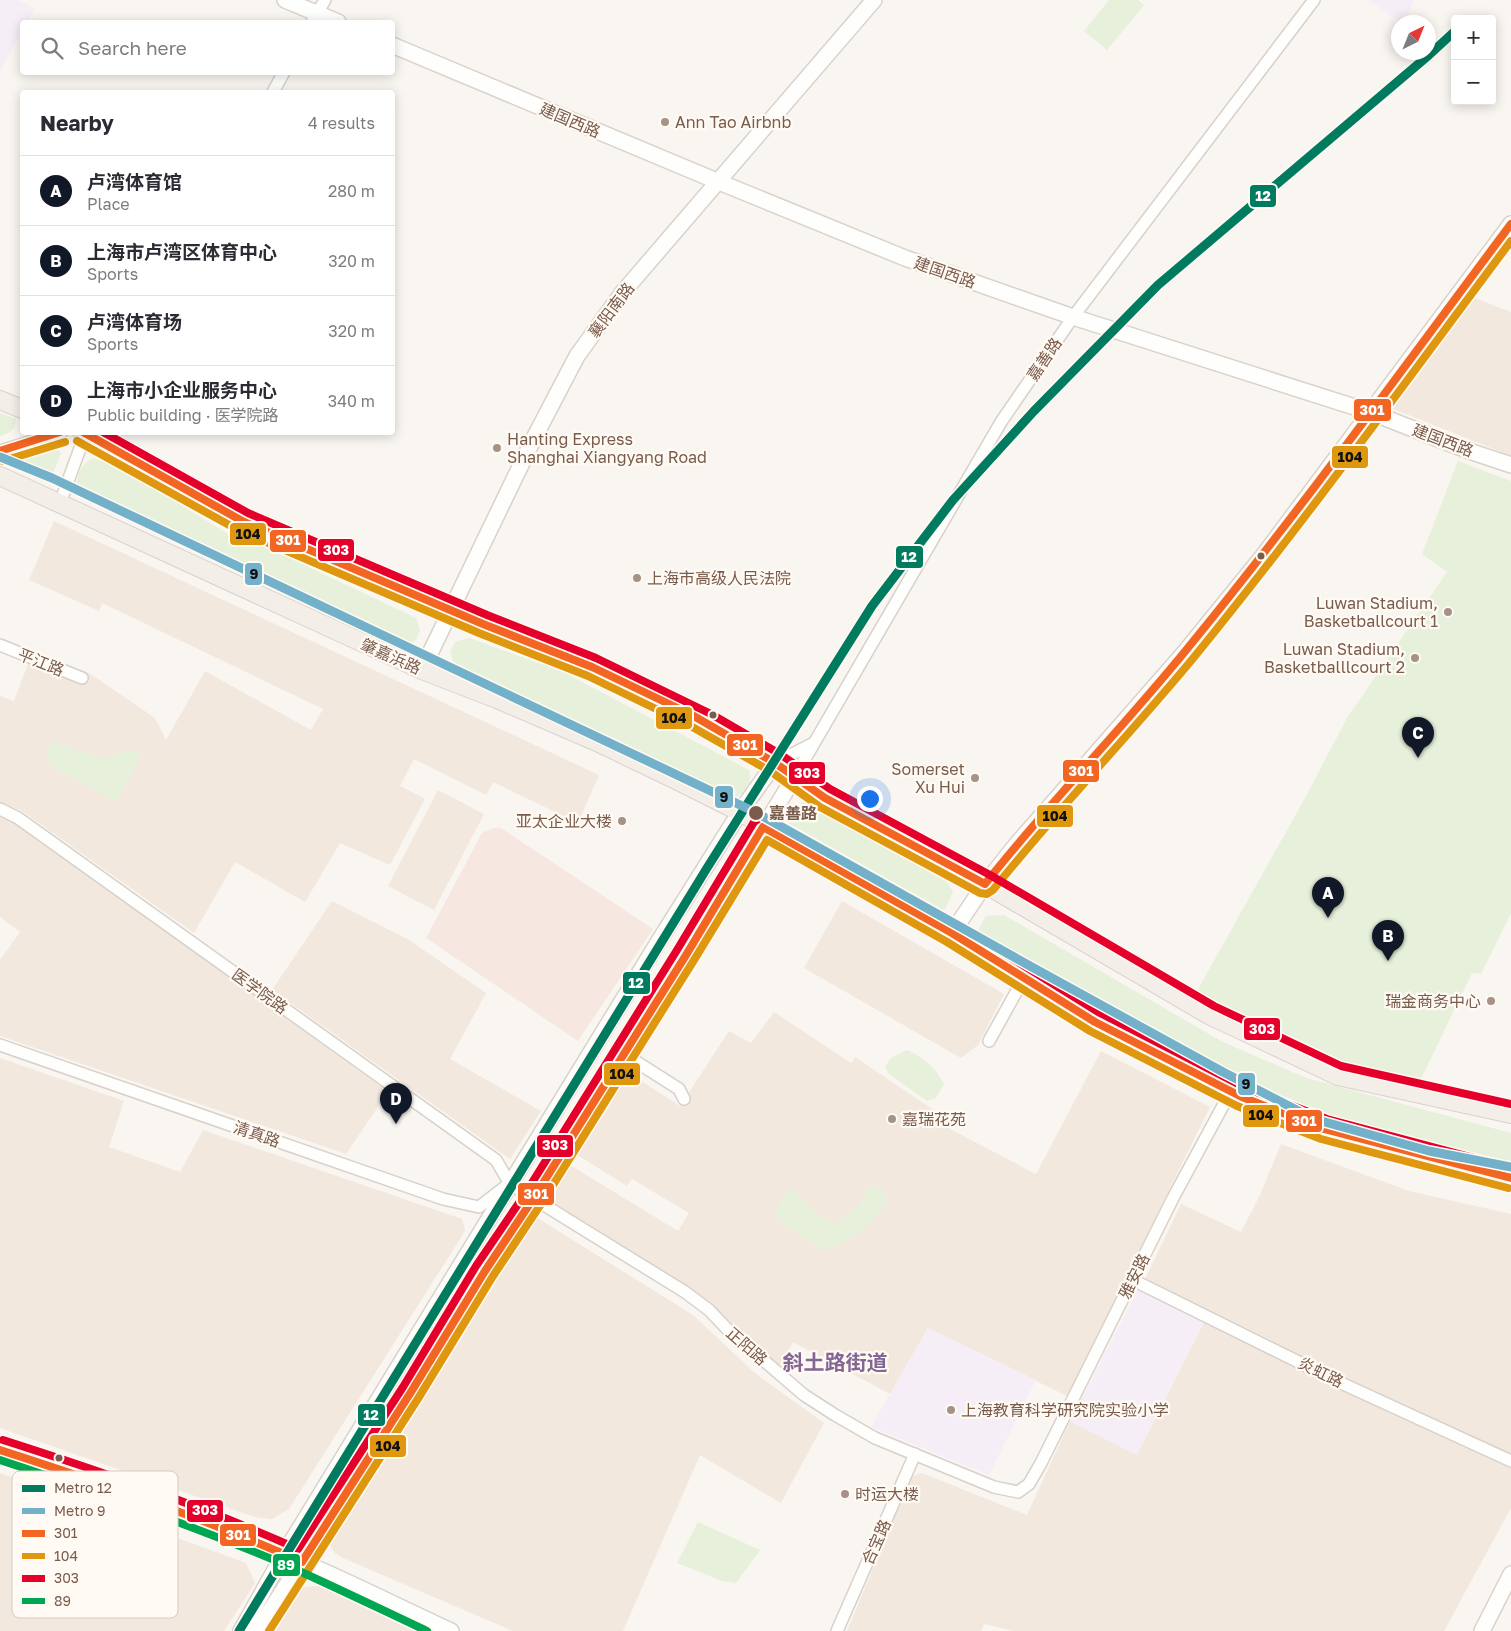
<!DOCTYPE html>
<meta charset="utf-8">
<style>
:root{--surface:#fff;--page:#f2f2f3;--text:#2b2b33;--muted:#7c7c81;--line:#e1e1e2;--accent:#111827}
body{margin:0;font-family:"Golos Text","Noto Sans SC",sans-serif;background:var(--page);color:var(--text)}
.controls{position:absolute;right:15px;top:15px;display:grid;overflow:hidden;border-radius:5px;box-shadow:0 2px 12px #0003}
.controls button{width:45px;height:45px;display:grid;place-items:center;padding:0;border:0;border-bottom:1px solid var(--line);background:var(--surface);color:var(--text);font:25px sans-serif}
.compass{position:absolute;left:1391px;top:15px;width:45px;height:45px;border-radius:50%;background:var(--surface);box-shadow:0 2px 12px #0003;rotate:43deg}
.you{position:absolute;left:869px;top:798px;width:18px;height:18px;margin:-12px;border:4px solid #fff;border-radius:50%;background:#1a73e8;box-shadow:0 0 0 8px #1a73e833}
.badge{display:grid;place-items:center;width:32px;height:32px;border-radius:50%;background:var(--accent);color:#fff;font-size:16px;font-weight:700}
.pin{position:absolute;translate:-50% -41px;filter:drop-shadow(0 1px 2px #0008)}
.pin::after{content:'';position:absolute;top:26px;width:18px;height:15px;background:inherit;clip-path:polygon(0 0,100% 0,50% 100%)}
.list{margin:0;padding:0;list-style:none}
h2{display:flex;justify-content:space-between;align-items:center;height:65px;margin:0;padding:0 20px;font-size:21px}
h2 small{font-size:16px;font-weight:400;color:var(--muted)}
.list li{display:grid;grid-template-columns:32px 1fr auto;gap:15px;align-items:center;box-sizing:border-box;height:70px;padding:0 20px;border-top:1px solid var(--line)}
.list b{display:block;font-size:19px;white-space:nowrap}
.list p{margin:0;font-size:16px;white-space:nowrap;color:var(--muted)}
.list em{font-size:16px;font-style:normal;color:var(--muted)}
.icon{flex:none;width:28px;height:28px;fill:none;stroke:currentColor;stroke-width:2;stroke-linecap:round;stroke-linejoin:round}
.map{position:relative;flex:none;width:1511px;height:1631px;overflow:hidden}
.search{position:absolute;background:var(--surface);box-shadow:0 2px 12px #0003;left:20px;top:20px;width:375px;height:55px;display:flex;align-items:center;gap:12px;box-sizing:border-box;padding:0 18px;border-radius:5px;color:var(--muted);font-size:19px}
.panel{position:absolute;background:var(--surface);box-shadow:0 2px 12px #0003;left:20px;top:90px;width:375px;height:345px;border-radius:5px}
.map>svg:first-child{display:block}
</style>
<div class="map">
<svg width="1511" height="1631" viewBox="0 0 1511 1631">
<rect width="100%" height="100%" fill="#f9f5f0"/>
<!-- residential -->
<path fill="#f2e8de" d="M 1467,295 L 1511,312 L 1511,456 L 1386,406 Z
M 54,521 L 599,775 L 578,823 L 493,782 L 486,795 L 414,759 L 400,786 L 425,799 L 390,865 L 340,843 L 305,902 L 235,862 L 194,933 L 22,811 L 0,802 L 0,696 L 14,701 L 33,651 L 89,673 L 155,718 L 166,740 L 205,671 L 311,730 L 323,709 L 102,603 L 99,611 L 29,580 Z
M 438,790 L 484,814 L 434,910 L 388,886 Z
M 0,817 L 17,824 L 388,1092 L 346,1154 L 0,1036 L 0,960 L 20,932 L 0,917 Z
M 332,901 L 409,940 L 486,993 L 450,1059 L 541,1111 L 510,1159 L 272,990 Z
M 842,901 L 1004,994 L 978,1045 L 961,1058 L 804,968 Z
M 774,1012 L 851,1063 L 855,1057 L 953,1123 L 950,1129 L 1036,1174 L 1101,1051 L 1210,1107 L 1067,1396 L 928,1328 L 890,1394 L 793,1342 L 779,1367 L 730,1325 L 547,1202 L 544,1197 L 565,1162 L 678,1231 L 689,1213 L 632,1179 L 627,1186 L 571,1151 L 621,1068 L 680,1106 L 729,1031 L 751,1043 Z
M 0,1058 L 124,1101 L 109,1147 L 180,1172 L 203,1130 L 462,1219 L 465,1231 L 289,1509 L 272,1519 L 255,1517 L 0,1428 Z
M 1281,1144 L 1409,1191 L 1511,1214 L 1511,1508 L 1444,1631 L 1013,1631 L 984,1624 L 981,1631 L 847,1631 L 911,1477 L 922,1473 L 1027,1515 L 1070,1421 L 1137,1455 L 1204,1322 L 1269,1354 L 1275,1342 L 1145,1279 L 1181,1204 L 1241,1232 L 1260,1195 Z
M 531,1214 L 693,1315 L 756,1374 L 824,1423 L 781,1503 L 700,1455 L 623,1631 L 513,1631 L 343,1558 L 335,1553 L 330,1546 L 326,1536 L 387,1443 Z
M 0,1473 L 246,1563 L 255,1583 L 224,1631 L 0,1631 Z
M 319,1586 L 414,1631 L 273,1631 L 300,1587 Z"/>
<!-- commercial -->
<path fill="#f6e8e1" d="M 493,828 L 501,828 L 653,929 L 578,1041 L 426,938 L 482,833 Z"/>
<!-- education -->
<path fill="#f6eef6" d="M 0,0 L 19,0 L 35,9 L 27,22 L 22,22 L 22,31 L 0,72 Z
M 1368,0 L 1414,0 L 1405,22 L 1400,22 Z
M 1138,1290 L 1204,1322 L 1137,1455 L 1070,1421 Z
M 928,1328 L 1036,1380 L 989,1475 L 871,1427 Z"/>
<!-- green -->
<path fill="#e7f0db" d="M 1109,0 L 1138,0 L 1144,5 L 1107,50 L 1084,31 Z
M 0,413 L 16,419 C 15,430 10,433 0,436 Z
M 57,448 L 61,453 L 51,478 L 46,482 L 13,468 L 12,463 Z
M 93,458 L 119,467 L 233,537 L 250,539 L 416,618 L 420,630 L 416,640 L 405,646 L 77,493 C 76,476 79,466 93,458 Z
M 1458,461 L 1511,481 L 1511,913 L 1481,974 L 1472,973 L 1419,1083 L 1340,1062 L 1196,993 L 1305,798 L 1347,718 L 1447,572 L 1422,554 Z
M 469,638 L 563,672 L 749,770 C 753,786 745,790 734,800 L 616,739 L 462,673 L 454,665 L 450,652 L 455,642 Z
M 52,741 L 104,759 L 128,750 L 142,754 L 116,802 L 49,765 L 47,751 Z
M 804,802 L 947,882 L 953,892 L 945,909 L 934,912 L 789,829 L 785,822 L 795,805 Z
M 1004,915 L 1221,1041 L 1306,1078 L 1511,1133 L 1511,1171 L 1478,1160 L 1454,1161 L 1312,1119 L 1193,1060 L 983,941 L 978,930 L 986,916 Z
M 907,1050 C 923,1057 937,1069 944,1084 L 936,1098 L 927,1101 L 889,1074 L 885,1067 L 891,1058 Z
M 873,1185 L 885,1193 L 887,1203 L 863,1231 L 830,1250 L 821,1250 L 779,1221 L 775,1212 L 789,1190 L 794,1189 L 815,1213 L 837,1225 L 852,1210 L 858,1208 L 868,1188 Z
M 698,1522 L 760,1550 L 736,1583 L 722,1581 L 677,1563 Z"/>
<g fill="none" stroke-linecap="round" stroke-linejoin="round">
<!-- street casing -->
<g stroke="#d7d1cb" stroke-width="14">
<path id="street" d="M 312,22 L 325,0
M 273,92 L 284,72
M 0,451 L 62,432
M 60,503 L 86,432
M 0,645 L 82,678
M 775,763 L 814,743
M 795,776 L 1001,422 L 1073,317 L 1314,0
M 0,809 L 18,818 L 496,1160 L 510,1184 L 685,1292 L 709,1310 L 728,1330 L 804,1395 L 835,1415 L 875,1438 L 994,1487 L 1018,1492 L 1029,1484 L 1041,1463 L 1173,1198 L 1231,1091
M 989,1041 L 1024,978
M 0,1045 L 443,1199 L 479,1207 L 506,1186
M 624,1054 L 679,1089 L 684,1099
M 1133,1280 L 1341,1383 L 1511,1461
M 837,1631 L 915,1454"/>
</g>
<!-- secondary casing -->
<g stroke="#d9d2cb" stroke-width="18">
<path id="secondary" d="M 285,0 L 338,22
M 392,45 L 719,182 L 905,258 L 1073,317 L 1370,412 L 1472,452 L 1511,465
M 422,670 L 532,442 L 577,356 L 623,292 L 874,0
M 952,933 L 985,884 L 1016,845 L 1185,652 L 1263,556 L 1511,224
M 0,1450 C 96,1480 190,1514 282,1553 C 339,1577 395,1605 451,1631
M 241,1631 L 284,1554 L 659,941 L 740,812 L 775,763
M 257,1631 L 411,1392 L 485,1271 L 533,1199 L 686,955 L 795,776
M 1482,1631 L 1511,1574"/>
</g>
<!-- primary casing -->
<g stroke="#dad1cc" stroke-width="20">
<path id="primary" d="M 0,400 L 22,409
M 82,432 L 244,522 L 483,624 L 592,667 L 707,723 L 775,763 L 825,798 L 985,884 L 1209,1015 L 1338,1076 L 1511,1114
M 0,476 L 422,670 L 497,699 L 597,742 L 674,779 L 740,812 L 952,933 L 1095,1022 L 1242,1097 L 1324,1129 L 1511,1178"/>
</g>
<!-- street -->
<use href="#street" stroke="#fefefd" stroke-width="11"/>
<!-- secondary -->
<use href="#secondary" stroke="#fefefd" stroke-width="15"/>
<!-- primary -->
<use href="#primary" stroke="#f3eee8" stroke-width="18"/>
<!-- bus-1 casing -->
<g stroke="#fffaf3" stroke-width="11">
<path id="bus-1" d="M 83,432 L 244,522 L 483,624 L 592,667 L 692,715 L 775,763 L 825,798 L 985,884 C 1049,803 1122,729 1187,649 C 1300,511 1404,367 1511,224
M 0,451 L 60,432
M 0,1450 C 103,1483 204,1518 302,1562 L 411,1392 L 485,1271 L 533,1199 L 686,955 L 763,827 L 952,933 L 1095,1022 L 1242,1097 L 1324,1129 L 1511,1178"/>
</g>
<!-- bus-2 casing -->
<g stroke="#fffaf3" stroke-width="11">
<path id="bus-2" d="M 77,441 L 240,531 L 479,633 L 588,676 L 687,724 L 770,771 L 820,807 L 980,893 L 987,894 L 993,890 C 1057,810 1129,736 1195,656 C 1305,521 1407,380 1511,241
M 3,461 L 65,442
M 269,1631 L 419,1397 L 493,1276 L 541,1204 L 694,960 L 767,840 L 947,942 L 1090,1031 L 1237,1106 L 1321,1139 L 1508,1188"/>
</g>
<!-- bus-3 casing -->
<g stroke="#fffaf3" stroke-width="11">
<path id="bus-3" d="M 103,432 L 248,513 L 487,615 L 596,658 L 711,714 L 780,754 L 830,789 L 990,875 L 1214,1006 L 1341,1066 L 1511,1104
M 3,1440 C 103,1472 202,1506 298,1549 L 403,1387 L 476,1266 L 525,1194 L 677,950 L 754,822 L 761,817 L 768,818 L 957,924 L 1100,1013 L 1246,1088 L 1327,1119 L 1511,1168"/>
</g>
<!-- bus-4 casing -->
<g stroke="#fffaf3" stroke-width="11">
<path id="bus-4" d="M 0,1460 C 94,1491 188,1524 279,1562 C 329,1584 378,1608 427,1631"/>
</g>
<!-- bus-1 -->
<use href="#bus-1" stroke="#f26522" stroke-width="8"/>
<!-- bus-2 -->
<use href="#bus-2" stroke="#de970f" stroke-width="8"/>
<!-- bus-3 -->
<use href="#bus-3" stroke="#e4002b" stroke-width="8"/>
<!-- bus-4 -->
<use href="#bus-4" stroke="#00a651" stroke-width="8"/>
<!-- metro-1 casing -->
<g stroke="#fffaf3" stroke-width="12">
<path id="metro-1" d="M 239,1631 L 707,868 L 872,606 L 953,500 L 1034,411 L 1158,285 L 1429,55 L 1455,31"/>
</g>
<!-- metro-2 casing -->
<g stroke="#fffaf3" stroke-width="12">
<path id="metro-2" d="M 0,457 L 52,478 L 757,813 L 1030,966 L 1223,1072 L 1314,1119 L 1429,1151 L 1511,1167"/>
</g>
<!-- metro-1 -->
<use href="#metro-1" stroke="#007b5f" stroke-width="9"/>
<!-- metro-2 -->
<use href="#metro-2" stroke="#73b0c9" stroke-width="9"/>
</g>
<!-- markers -->
<g fill="#a69286" stroke="#fffaf3" stroke-width="2">
<circle cx="665" cy="122" r="5"/>
<circle cx="497" cy="448" r="5"/>
<circle cx="637" cy="578" r="5"/>
<circle cx="1448" cy="612" r="5"/>
<circle cx="1415" cy="658" r="5"/>
<circle cx="975" cy="778" r="5"/>
<circle cx="622" cy="821" r="5"/>
<circle cx="1491" cy="1001" r="5"/>
<circle cx="892" cy="1119" r="5"/>
<circle cx="951" cy="1410" r="5"/>
<circle cx="845" cy="1494" r="5"/>
</g>
<g fill="#7a5c4d" stroke="#fffaf3" stroke-width="2">
<circle cx="1261" cy="556" r="4.5"/>
<circle cx="713" cy="715" r="4.5"/>
<circle cx="756" cy="813" r="8"/>
<circle cx="59" cy="1458" r="4.5"/>
</g>
<g text-anchor="middle" dominant-baseline="central" stroke-width="4.5" stroke-linejoin="round" paint-order="stroke">
<!-- street labels -->
<g font-size="16" fill="#7a5c4d" stroke="#fffaf3">
<text transform="translate(570 120) rotate(23)">建国西路</text>
<text transform="translate(945 272) rotate(19)">建国西路</text>
<text transform="translate(611 310) rotate(-53)">襄阳南路</text>
<text transform="translate(1044 359) rotate(-56)">嘉善路</text>
<text transform="translate(1443 440) rotate(21)">建国西路</text>
<text transform="translate(391 656) rotate(24)">肇嘉浜路</text>
<text transform="translate(41 662) rotate(22)">平江路</text>
<text transform="translate(260 991) rotate(36)">医学院路</text>
<text transform="translate(257 1134) rotate(19)">清真路</text>
<text transform="translate(1134 1276) rotate(-64)">雅安路</text>
<text transform="translate(747 1346) rotate(41)">正阳路</text>
<text transform="translate(1321 1372) rotate(26)">炎虹路</text>
<text transform="translate(876 1542) rotate(-66)">合宝路</text>
</g>
<!-- poi labels -->
<g font-size="16" fill="#7a5c4d" stroke="#fffaf3" text-anchor="start">
<text x="675" y="122">Ann Tao Airbnb</text>
<text x="507" y="439">Hanting Express<tspan x="507" dy="18">Shanghai Xiangyang Road</tspan></text>
<text x="647" y="578">上海市高级人民法院</text>
<text x="1438" y="603" text-anchor="end">Luwan Stadium,<tspan x="1438" dy="18">Basketballcourt 1</tspan></text>
<text x="1405" y="649" text-anchor="end">Luwan Stadium,<tspan x="1405" dy="18">Basketballlcourt 2</tspan></text>
<text x="965" y="769" text-anchor="end">Somerset<tspan x="965" dy="18">Xu Hui</tspan></text>
<text x="612" y="821" text-anchor="end">亚太企业大楼</text>
<text x="1481" y="1001" text-anchor="end">瑞金商务中心</text>
<text x="902" y="1119">嘉瑞花苑</text>
<text x="961" y="1410">上海教育科学研究院实验小学</text>
<text x="855" y="1494">时运大楼</text>
</g>
<!-- stop labels -->
<g font-size="16" font-weight="bold" fill="#7a5c4d" stroke="#fffaf3" text-anchor="start">
<text x="769" y="813">嘉善路</text>
</g>
<!-- district labels -->
<g font-size="21" font-weight="bold" fill="#846695" stroke="#fffaf3">
<text x="835" y="1362">斜土路街道</text>
</g>
</g>
<!-- legend -->
<rect x="12" y="1471" width="166" height="147" rx="8" fill="#fffaf3" stroke="#d7cbc1" stroke-width="1"/>
<rect x="22" y="1485" width="23" height="7" fill="#007b5f"/>
<rect x="22" y="1508" width="23" height="6" fill="#73b0c9"/>
<rect x="22" y="1530" width="23" height="7" fill="#f26522"/>
<rect x="22" y="1553" width="23" height="6" fill="#de970f"/>
<rect x="22" y="1575" width="23" height="7" fill="#e4002b"/>
<rect x="22" y="1598" width="23" height="6" fill="#00a651"/>
<g font-size="14" fill="#7a5c4d">
<text x="54" y="1493">Metro 12</text>
<text x="54" y="1516">Metro 9</text>
<text x="54" y="1538">301</text>
<text x="54" y="1561">104</text>
<text x="54" y="1583">303</text>
<text x="54" y="1606">89</text>
</g>
<g stroke="#fffaf3" stroke-width="2">
<rect x="1249" y="184" width="28" height="24" rx="5" fill="#007b5f"/>
<rect x="1353" y="398" width="39" height="24" rx="5" fill="#f26522"/>
<rect x="1331" y="445" width="38" height="24" rx="5" fill="#de970f"/>
<rect x="229" y="522" width="38" height="24" rx="5" fill="#de970f"/>
<rect x="269" y="529" width="38" height="24" rx="5" fill="#f26522"/>
<rect x="317" y="538" width="38" height="24" rx="5" fill="#e4002b"/>
<rect x="895" y="545" width="29" height="24" rx="5" fill="#007b5f"/>
<rect x="244" y="562" width="19" height="24" rx="5" fill="#73b0c9"/>
<rect x="655" y="706" width="38" height="24" rx="5" fill="#de970f"/>
<rect x="726" y="733" width="38" height="24" rx="5" fill="#f26522"/>
<rect x="1062" y="759" width="38" height="24" rx="5" fill="#f26522"/>
<rect x="788" y="761" width="38" height="24" rx="5" fill="#e4002b"/>
<rect x="714" y="785" width="20" height="24" rx="5" fill="#73b0c9"/>
<rect x="1036" y="804" width="38" height="24" rx="5" fill="#de970f"/>
<rect x="622" y="971" width="29" height="24" rx="5" fill="#007b5f"/>
<rect x="1243" y="1017" width="38" height="24" rx="5" fill="#e4002b"/>
<rect x="603" y="1062" width="38" height="24" rx="5" fill="#de970f"/>
<rect x="1237" y="1072" width="19" height="24" rx="5" fill="#73b0c9"/>
<rect x="1242" y="1104" width="38" height="24" rx="5" fill="#de970f"/>
<rect x="1285" y="1109" width="38" height="24" rx="5" fill="#f26522"/>
<rect x="536" y="1134" width="38" height="24" rx="5" fill="#e4002b"/>
<rect x="517" y="1182" width="38" height="24" rx="5" fill="#f26522"/>
<rect x="357" y="1403" width="29" height="24" rx="5" fill="#007b5f"/>
<rect x="369" y="1434" width="38" height="24" rx="5" fill="#de970f"/>
<rect x="186" y="1499" width="38" height="24" rx="5" fill="#e4002b"/>
<rect x="219" y="1523" width="38" height="24" rx="5" fill="#f26522"/>
<rect x="272" y="1553" width="29" height="24" rx="5" fill="#00a651"/>
</g>
<g font-size="14" text-anchor="middle" font-weight="bold" fill="#fff">
<text x="1263" y="201">12</text>
<text x="1372" y="415">301</text>
<text x="288" y="545">301</text>
<text x="336" y="555">303</text>
<text x="909" y="562">12</text>
<text x="745" y="750">301</text>
<text x="1081" y="776">301</text>
<text x="807" y="778">303</text>
<text x="636" y="988">12</text>
<text x="1262" y="1034">303</text>
<text x="1304" y="1126">301</text>
<text x="555" y="1150">303</text>
<text x="536" y="1199">301</text>
<text x="371" y="1420">12</text>
<text x="205" y="1515">303</text>
<text x="238" y="1540">301</text>
<text x="286" y="1570">89</text>
</g>
<g font-size="14" text-anchor="middle" font-weight="bold" fill="#111">
<text x="1350" y="462">104</text>
<text x="248" y="539">104</text>
<text x="254" y="579">9</text>
<text x="674" y="723">104</text>
<text x="724" y="802">9</text>
<text x="1055" y="821">104</text>
<text x="622" y="1079">104</text>
<text x="1246" y="1089">9</text>
<text x="1261" y="1120">104</text>
<text x="388" y="1451">104</text>
</g>
</svg>
<div class="controls">
<button>+</button>
<button>−</button>
</div>
<svg class="compass" viewBox="-18 -18 36 36"><path d="M0-13l5 13h-10z" fill="#e53935"/><path d="M0 13l5-13h-10z" fill="#7c7c81"/></svg>
<div class="you"></div>
<div class="pin badge" style="left:1328px;top:918px">A</div>
<div class="pin badge" style="left:1388px;top:961px">B</div>
<div class="pin badge" style="left:1418px;top:758px">C</div>
<div class="pin badge" style="left:396px;top:1124px">D</div>
<div class="search"><svg class="icon" aria-label="search" viewBox="0 0 24 24"><circle cx="10" cy="10" r="6"/><path d="M15 15l6 6"/></svg>Search here</div>
<section class="panel">
<h2>Nearby<small>4 results</small></h2>
<ul class="list">
<li><span class="badge">A</span><div><b>卢湾体育馆</b><p>Place</p></div><em>280 m</em></li>
<li><span class="badge">B</span><div><b>上海市卢湾区体育中心</b><p>Sports</p></div><em>320 m</em></li>
<li><span class="badge">C</span><div><b>卢湾体育场</b><p>Sports</p></div><em>320 m</em></li>
<li><span class="badge">D</span><div><b>上海市小企业服务中心</b><p>Public building · 医学院路</p></div><em>340 m</em></li>
</ul>
</section>
</div>
